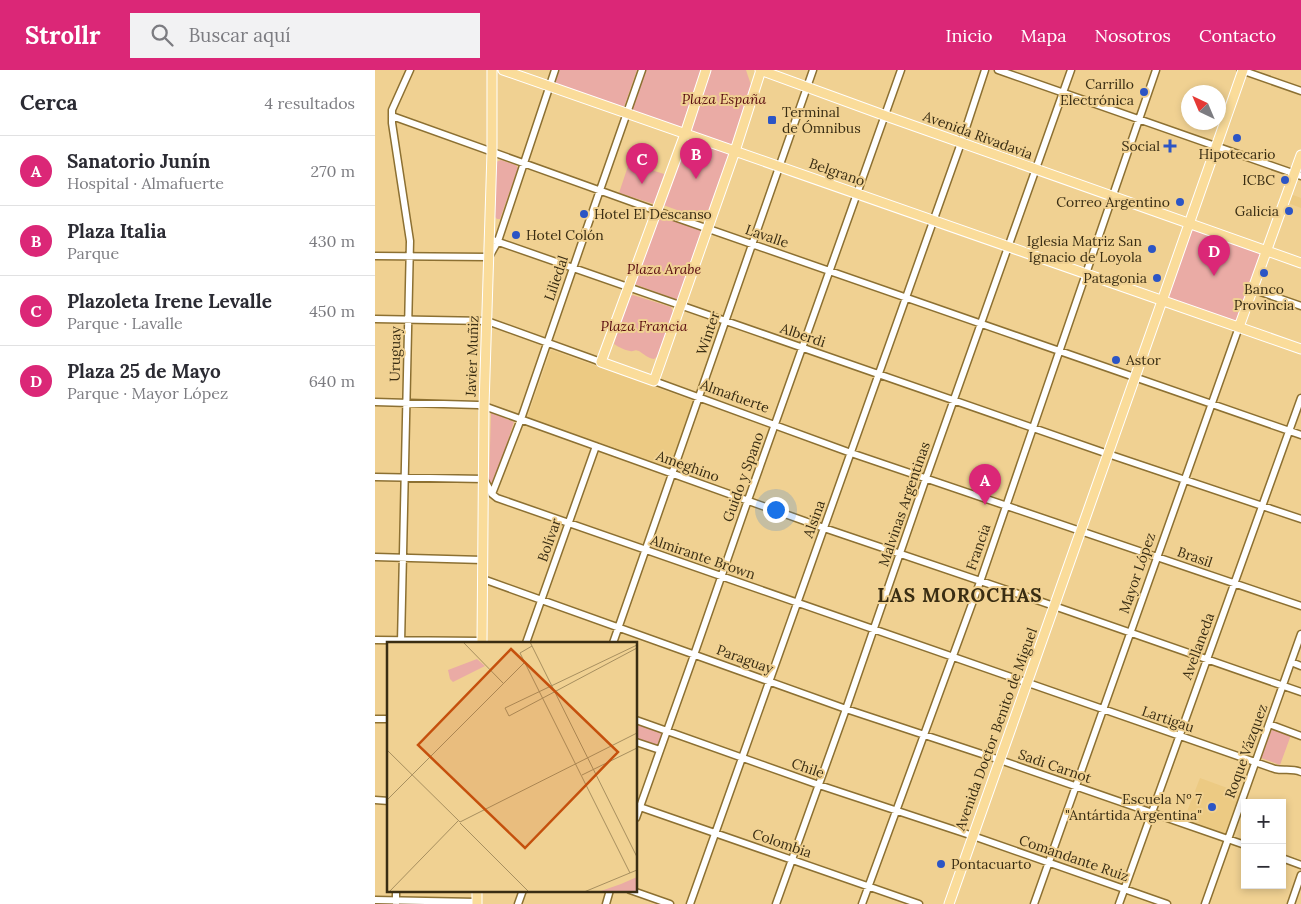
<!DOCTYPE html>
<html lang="es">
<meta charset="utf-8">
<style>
:root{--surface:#fff;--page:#f2f2f3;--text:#2b2b33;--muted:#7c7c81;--line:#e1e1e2;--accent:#db2777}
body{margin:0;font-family:Lora,serif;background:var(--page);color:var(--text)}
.controls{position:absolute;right:15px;bottom:15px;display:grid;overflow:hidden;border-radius:0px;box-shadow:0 2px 8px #0003}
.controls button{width:45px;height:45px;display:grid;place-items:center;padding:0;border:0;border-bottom:1px solid var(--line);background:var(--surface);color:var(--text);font:25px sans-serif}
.compass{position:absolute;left:806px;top:15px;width:45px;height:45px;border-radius:50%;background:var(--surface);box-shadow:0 2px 8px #0003;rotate:316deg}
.you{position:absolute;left:400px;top:439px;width:18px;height:18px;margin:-12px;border:4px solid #fff;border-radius:50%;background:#1a73e8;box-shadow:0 0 0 8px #1a73e833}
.badge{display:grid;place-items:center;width:32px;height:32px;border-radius:50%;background:var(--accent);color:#fff;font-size:16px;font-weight:700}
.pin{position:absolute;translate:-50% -41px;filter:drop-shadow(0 1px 2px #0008)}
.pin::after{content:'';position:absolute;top:26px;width:18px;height:15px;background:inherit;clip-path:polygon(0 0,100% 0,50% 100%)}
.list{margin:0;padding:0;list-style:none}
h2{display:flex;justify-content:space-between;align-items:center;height:65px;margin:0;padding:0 20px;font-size:21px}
h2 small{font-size:16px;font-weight:400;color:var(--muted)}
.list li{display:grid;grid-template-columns:32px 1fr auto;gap:15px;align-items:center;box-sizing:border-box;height:70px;padding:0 20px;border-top:1px solid var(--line)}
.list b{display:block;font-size:19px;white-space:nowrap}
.list p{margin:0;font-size:16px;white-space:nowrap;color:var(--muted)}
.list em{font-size:16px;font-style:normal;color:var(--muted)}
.icon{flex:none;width:28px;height:28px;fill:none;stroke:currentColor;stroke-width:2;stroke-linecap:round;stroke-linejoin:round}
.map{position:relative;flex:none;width:926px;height:834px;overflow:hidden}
header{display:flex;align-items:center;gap:30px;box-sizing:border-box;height:70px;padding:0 25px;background:var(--accent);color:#fff}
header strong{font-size:24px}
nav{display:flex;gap:28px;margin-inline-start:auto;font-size:18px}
.search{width:350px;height:45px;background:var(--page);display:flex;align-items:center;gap:12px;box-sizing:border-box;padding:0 18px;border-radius:0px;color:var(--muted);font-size:19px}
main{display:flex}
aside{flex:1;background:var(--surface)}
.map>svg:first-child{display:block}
</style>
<header>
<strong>Strollr</strong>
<div class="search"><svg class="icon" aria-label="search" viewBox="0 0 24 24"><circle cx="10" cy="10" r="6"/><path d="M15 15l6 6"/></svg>Buscar aquí</div>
<nav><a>Inicio</a><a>Mapa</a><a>Nosotros</a><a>Contacto</a></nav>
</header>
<main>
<aside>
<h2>Cerca<small>4 resultados</small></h2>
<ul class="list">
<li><span class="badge">A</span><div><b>Sanatorio Junín</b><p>Hospital · Almafuerte</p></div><em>270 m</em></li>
<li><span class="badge">B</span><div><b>Plaza Italia</b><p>Parque</p></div><em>430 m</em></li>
<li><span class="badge">C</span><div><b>Plazoleta Irene Levalle</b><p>Parque · Lavalle</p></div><em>450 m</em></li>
<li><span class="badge">D</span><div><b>Plaza 25 de Mayo</b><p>Parque · Mayor López</p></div><em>640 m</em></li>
</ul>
</aside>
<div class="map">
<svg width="926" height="834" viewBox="0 0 926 834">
<rect width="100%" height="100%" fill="#f0d192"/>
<!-- built -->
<path fill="#ecca83" d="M 913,123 L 926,128 L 926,138 L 910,132 Z
M 176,280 L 319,331 L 295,399 L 152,348 Z
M 825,708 L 866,723 L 851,767 L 808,752 Z"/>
<!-- green -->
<path fill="#eaaba5" d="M 184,0 L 262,0 L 249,37 L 179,13 Z
M 270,0 L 326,0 L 306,58 L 256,40 Z
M 335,0 L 371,0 C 373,7 376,13 377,20 L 356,75 L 314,61 Z
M 312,68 L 354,83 L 330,150 L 288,135 Z
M 126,90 L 141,95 L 143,98 L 125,149 L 122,149 L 120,147 L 121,92 Z
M 254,93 L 289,104 L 279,134 L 244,123 Z
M 285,143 L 327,158 L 303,230 L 259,214 Z
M 814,153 L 891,181 L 864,257 L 787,231 Z
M 258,225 L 296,237 L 298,242 L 284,285 L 279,289 C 272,288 269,284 264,281 C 258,279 260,282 255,281 C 250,280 243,277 239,274 L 253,229 L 254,226 Z
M 116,342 L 139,352 L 119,413 L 116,415 L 114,412 Z
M 261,653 L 288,663 L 283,676 L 261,668 Z
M 897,659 L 916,665 L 905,695 L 886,688 Z"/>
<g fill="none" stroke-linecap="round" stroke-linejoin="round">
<!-- minor casing -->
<g stroke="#8c7032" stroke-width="9">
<path id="minor" d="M 623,0 L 926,106
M 866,0 L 926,21
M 17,46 L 282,141 L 926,365
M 115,169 L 733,384 L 926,449
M 0,186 L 114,187 L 123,171 L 180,0
M 877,219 L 926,236
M 0,249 L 112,251 L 226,292
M 279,311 L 476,383 L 926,536
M 0,332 L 103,335 L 109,336 L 449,458 L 679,536 L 926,622
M 0,407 L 109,409 L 117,424 L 122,428 L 900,699 C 909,701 917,698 926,702
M 117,424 L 146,349 L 225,120 L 267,0
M 0,487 L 108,490
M 108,509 L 471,639 L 625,690 L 870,775
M 0,570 L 107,571
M 26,573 L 35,171 L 17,53 L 17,40 L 35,0
M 151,573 L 221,376
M 238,573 L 438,0
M 916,592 L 926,596
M 0,649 L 14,649
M 261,650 L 444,715 L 598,766 L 792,834
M 894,654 L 926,666
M 261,672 L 285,680
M 0,730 L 14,731
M 262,736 L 544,834
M 261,748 L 319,585 L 373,430 L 526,0
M 907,788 L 926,795
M 255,820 L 295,834
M 0,830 L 102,832
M 21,833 L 21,820
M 143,834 L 148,820
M 231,834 L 235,820
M 315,834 L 586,73 L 610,0
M 401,834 L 471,639 L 551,408 L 696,0
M 487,834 L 605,512 L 781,0
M 659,834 L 864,257
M 744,834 L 926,328
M 830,834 L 926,564
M 916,834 L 926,805"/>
</g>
<!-- major casing -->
<g stroke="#fff" stroke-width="11">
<path id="major" d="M 128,0 L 926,279
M 331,0 L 310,64 L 226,292 L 279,311 L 360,81 L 386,0
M 385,0 L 511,46 L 926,193
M 864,257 L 926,85
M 107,573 L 109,336 L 117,82 L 117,0
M 102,834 L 102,820
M 574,834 L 787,231 L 868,0"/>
</g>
<!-- minor -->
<use href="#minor" stroke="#fff" stroke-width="6"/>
<!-- major -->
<use href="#major" stroke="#fadc9a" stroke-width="9"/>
</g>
<!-- markers -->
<g fill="#2c55c5" stroke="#f0d192" stroke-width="2">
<circle cx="769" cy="22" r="5"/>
<rect x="392" y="45" width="10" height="10" rx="2.5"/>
<circle cx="862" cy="68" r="5"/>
<path d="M792.5 68.5h5v5h5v5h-5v5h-5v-5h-5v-5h5z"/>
<circle cx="910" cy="110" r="5"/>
<circle cx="805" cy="132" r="5"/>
<circle cx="914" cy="141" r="5"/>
<circle cx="209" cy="144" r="5"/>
<circle cx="141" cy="165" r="5"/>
<circle cx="777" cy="179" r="5"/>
<circle cx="889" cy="203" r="5"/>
<circle cx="782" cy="208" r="5"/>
<circle cx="741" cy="290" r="5"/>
<circle cx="837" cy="737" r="5"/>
<circle cx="566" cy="794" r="5"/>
</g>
<g text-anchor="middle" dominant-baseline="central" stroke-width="4" stroke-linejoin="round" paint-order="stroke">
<!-- poi labels -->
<g font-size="14" fill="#392d13" stroke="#f0d192" text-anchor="end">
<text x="759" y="14">Carrillo<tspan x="759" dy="16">Electrónica</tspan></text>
<text x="407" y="42" text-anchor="start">Terminal<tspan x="407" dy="16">de Ómnibus</tspan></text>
<text x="785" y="76">Social</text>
<text x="862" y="84" text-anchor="middle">Hipotecario</text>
<text x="900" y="110">ICBC</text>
<text x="795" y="132">Correo Argentino</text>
<text x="904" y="141">Galicia</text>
<text x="219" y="144" text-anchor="start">Hotel El Descanso</text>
<text x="151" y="165" text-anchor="start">Hotel Colón</text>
<text x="767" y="171">Iglesia Matriz San<tspan x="767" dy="16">Ignacio de Loyola</tspan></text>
<text x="772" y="208">Patagonia</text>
<text x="889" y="219" text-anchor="middle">Banco<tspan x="889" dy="16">Provincia</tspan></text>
<text x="751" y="290" text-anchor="start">Astor</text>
<text x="827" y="729">Escuela Nº 7<tspan x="827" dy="16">"Antártida Argentina"</tspan></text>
<text x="576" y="794" text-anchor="start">Pontacuarto</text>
</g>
<!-- park labels -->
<g font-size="14" font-style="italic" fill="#580b0f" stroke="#f0d192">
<text x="349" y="29">Plaza España</text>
<text x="289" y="199">Plaza Arabe</text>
<text x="269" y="256">Plaza Francia</text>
</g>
<!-- street labels -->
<g font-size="14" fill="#392d13" stroke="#f0d192">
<text transform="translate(603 65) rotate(20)">Avenida Rivadavia</text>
<text transform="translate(462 102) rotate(19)">Belgrano</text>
<text transform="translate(392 166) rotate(19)">Lavalle</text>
<text transform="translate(181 208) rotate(-71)">Liliedal</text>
<text transform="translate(333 263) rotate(-71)">Winter</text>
<text transform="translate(428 265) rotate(19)">Alberdi</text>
<text transform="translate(20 284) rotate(-89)">Uruguay</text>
<text transform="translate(97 286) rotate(-88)">Javier Muñiz</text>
<text transform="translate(360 326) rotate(20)">Almafuerte</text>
<text transform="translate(313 396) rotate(20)">Ameghino</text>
<text transform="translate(368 407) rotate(-70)">Guido y Spano</text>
<text transform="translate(529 434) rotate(-71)">Malvinas Argentinas</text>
<text transform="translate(439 449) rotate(-70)">Alsina</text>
<text transform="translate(174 470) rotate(-71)">Bolívar</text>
<text transform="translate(603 477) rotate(-71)">Francia</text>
<text transform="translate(328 487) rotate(19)">Almirante Brown</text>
<text transform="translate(820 487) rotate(19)">Brasil</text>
<text transform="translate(762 503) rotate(-71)">Mayor López</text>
<text transform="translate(823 576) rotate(-70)">Avellaneda</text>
<text transform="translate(370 589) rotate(20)">Paraguay</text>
<text transform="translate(793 649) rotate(19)">Lartigau</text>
<text transform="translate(621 659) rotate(-70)">Avenida Doctor Benito de Miguel</text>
<text transform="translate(871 681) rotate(-70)">Roque Vázquez</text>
<text transform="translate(680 696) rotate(19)">Sadi Carnot</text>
<text transform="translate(433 698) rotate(19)">Chile</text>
<text transform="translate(407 773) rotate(19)">Colombia</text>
<text transform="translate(699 788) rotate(19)">Comandante Ruiz</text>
</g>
<!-- district labels -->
<g font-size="19" font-weight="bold" letter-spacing="1" fill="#392d13" stroke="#f0d192">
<text x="585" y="525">LAS MOROCHAS</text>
</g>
</g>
<!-- overview -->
<g transform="translate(12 572)">
<rect width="250" height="250" fill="#f0d192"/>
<path d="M 90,17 L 98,24 L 66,40 L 63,37 L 61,28 ZM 250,235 L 250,250 L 211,250 L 234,242 Z" fill="#eaaba5"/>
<path fill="none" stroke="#a78f5f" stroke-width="1" d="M 76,0 L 116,41M 143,0 L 250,215M 250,3 L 118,66 L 122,74 L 250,6M 145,4 L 133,11 L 243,231M 0,108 L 73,180M 195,133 L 250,106M 0,158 L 138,20M 73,180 L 250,91M 73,181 L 142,250M 2,250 L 71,179M 197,250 L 250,228"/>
<path fill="#c5500d" fill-opacity="0.15" stroke="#c5500d" stroke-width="2.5" d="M 124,7 L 231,110 L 138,206 L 31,103 Z"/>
<rect width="250" height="250" fill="none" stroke="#392d13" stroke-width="2.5"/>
</g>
</svg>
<div class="controls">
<button>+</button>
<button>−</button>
</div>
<svg class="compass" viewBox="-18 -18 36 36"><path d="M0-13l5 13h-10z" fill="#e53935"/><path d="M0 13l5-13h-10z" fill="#7c7c81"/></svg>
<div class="you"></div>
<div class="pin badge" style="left:610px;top:435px">A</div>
<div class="pin badge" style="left:321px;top:109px">B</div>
<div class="pin badge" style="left:267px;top:114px">C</div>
<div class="pin badge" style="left:839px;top:206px">D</div>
</div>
</main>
